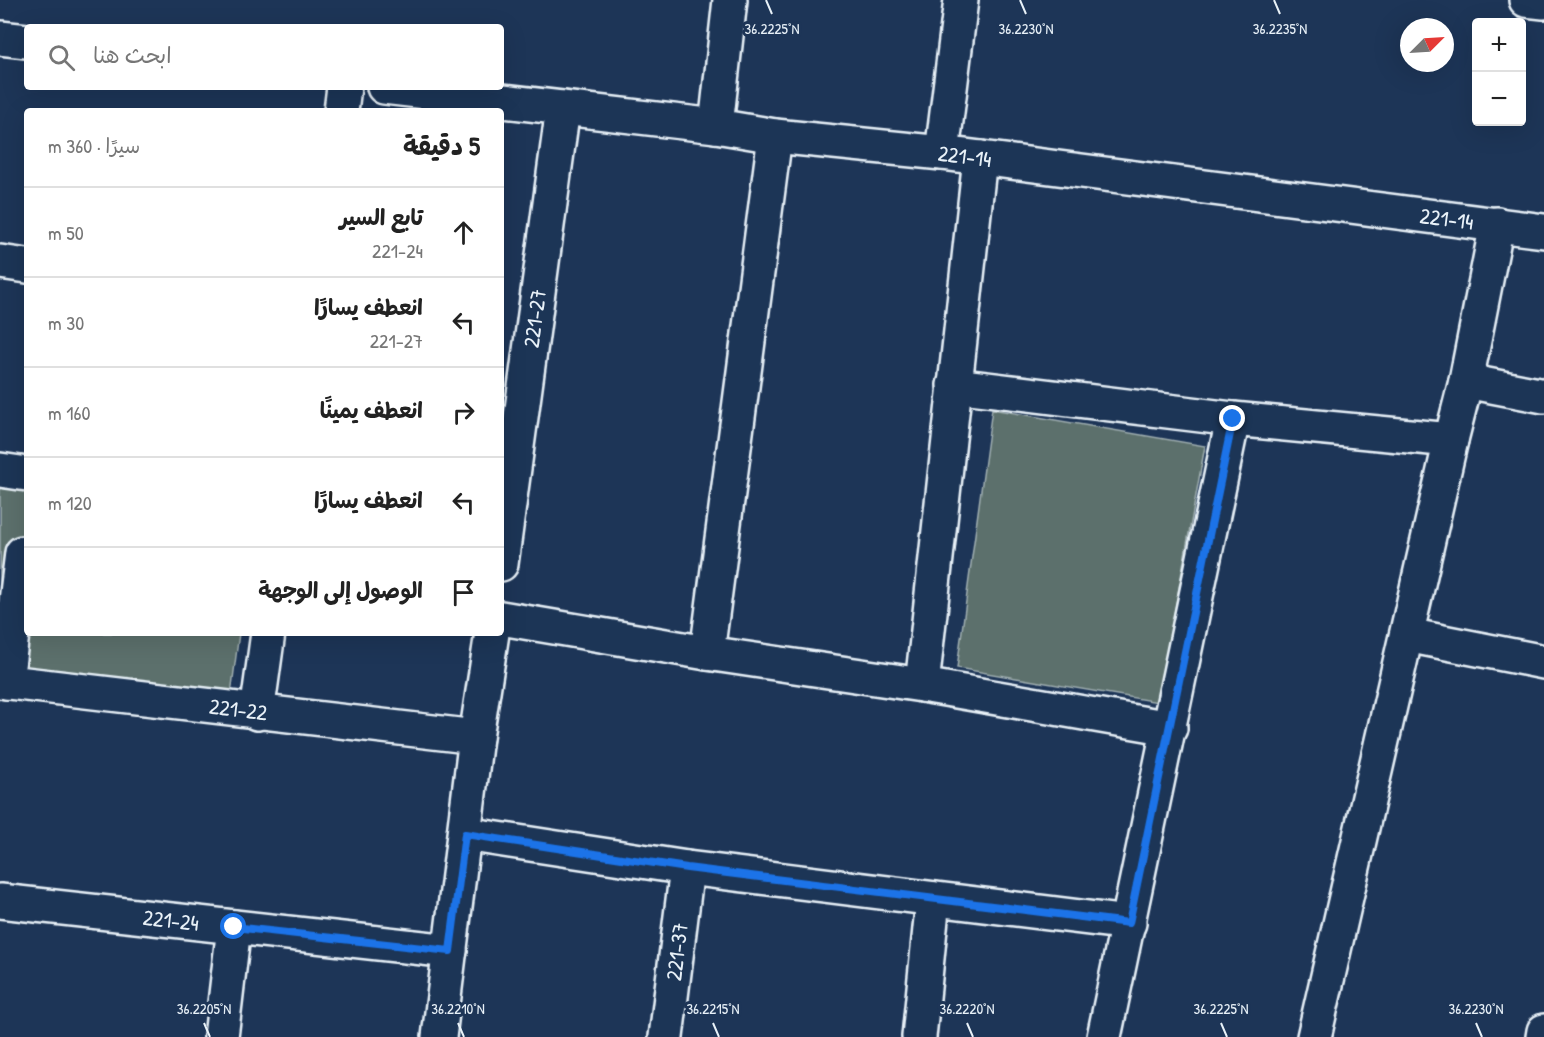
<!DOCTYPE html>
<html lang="ar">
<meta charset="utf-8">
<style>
:root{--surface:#fff;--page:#f6f6f6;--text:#222;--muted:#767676;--line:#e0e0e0}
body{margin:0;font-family:"Patrick Hand","Playpen Sans Arabic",sans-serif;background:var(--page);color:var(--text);direction:rtl}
.controls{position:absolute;right:18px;top:18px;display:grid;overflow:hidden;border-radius:6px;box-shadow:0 6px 24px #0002}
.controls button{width:54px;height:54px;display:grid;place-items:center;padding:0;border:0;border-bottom:2px solid var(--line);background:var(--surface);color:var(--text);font:30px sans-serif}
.compass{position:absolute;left:1400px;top:18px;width:54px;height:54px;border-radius:50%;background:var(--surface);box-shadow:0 6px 24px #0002;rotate:66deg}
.stop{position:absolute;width:18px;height:18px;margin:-14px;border:4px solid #1a73e8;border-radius:50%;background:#fff}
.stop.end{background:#1a73e8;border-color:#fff;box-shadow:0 2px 6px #0008}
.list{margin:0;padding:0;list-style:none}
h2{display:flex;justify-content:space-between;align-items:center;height:78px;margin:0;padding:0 24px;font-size:26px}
h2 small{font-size:20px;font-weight:400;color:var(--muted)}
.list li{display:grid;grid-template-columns:39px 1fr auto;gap:18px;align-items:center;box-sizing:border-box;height:90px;padding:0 24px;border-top:2px solid var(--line)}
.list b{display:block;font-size:22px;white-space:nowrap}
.list p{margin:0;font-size:20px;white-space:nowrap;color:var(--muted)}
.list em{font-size:20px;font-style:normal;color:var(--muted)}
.icon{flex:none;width:33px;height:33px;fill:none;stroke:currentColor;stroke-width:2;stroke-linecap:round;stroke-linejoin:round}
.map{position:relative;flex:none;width:1544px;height:1037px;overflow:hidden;direction:ltr}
.search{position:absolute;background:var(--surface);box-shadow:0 6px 24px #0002;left:24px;top:24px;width:480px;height:66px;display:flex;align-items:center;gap:15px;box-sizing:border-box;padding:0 21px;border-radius:6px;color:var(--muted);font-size:22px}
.panel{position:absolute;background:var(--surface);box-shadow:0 6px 24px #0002;left:24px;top:108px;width:480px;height:528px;border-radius:6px;direction:rtl}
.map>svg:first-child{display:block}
</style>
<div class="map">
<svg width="1544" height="1037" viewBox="0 0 1544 1037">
<rect width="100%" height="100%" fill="#1d3557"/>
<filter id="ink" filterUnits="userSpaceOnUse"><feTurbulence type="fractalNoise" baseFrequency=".0167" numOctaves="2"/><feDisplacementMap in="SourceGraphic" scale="12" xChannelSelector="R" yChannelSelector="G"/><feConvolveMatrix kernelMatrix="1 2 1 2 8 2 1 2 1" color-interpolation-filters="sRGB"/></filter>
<g filter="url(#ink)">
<!-- green -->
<path fill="#5b706c" stroke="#a2b0b2" stroke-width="1.5" d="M 992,409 L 1205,446 L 1158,702 L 957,668 Z
M 0,486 L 27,490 L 27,633 L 239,633 L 231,694 L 0,664 Z"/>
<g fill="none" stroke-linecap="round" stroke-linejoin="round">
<!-- minor casing -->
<g stroke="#e8f1f8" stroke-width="38">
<g id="minor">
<path d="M 1526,0 L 1544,2"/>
<path d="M 0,38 L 27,41"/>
<path id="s1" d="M 384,87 L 716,126 L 775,136 L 942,153 L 1544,231"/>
<path d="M 341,111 L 344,87"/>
<path d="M 716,126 L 730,0"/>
<path d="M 942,153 L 961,0"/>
<path d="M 0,262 L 27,266"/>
<path d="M 1466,381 L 1544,396"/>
<path d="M 954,385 L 1233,419 L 1451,440"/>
<path d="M 0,470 L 27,474"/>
<path id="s2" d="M 501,564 L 563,108"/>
<path d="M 501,618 L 707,653 L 922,685 L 1170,728"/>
<path d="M 1407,635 L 1544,662"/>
<path d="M 707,653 L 775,136"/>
<path id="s3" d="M 0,681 L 476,737"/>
<path d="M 6,682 L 22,553"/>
<path d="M 922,685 L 980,158"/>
<path d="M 257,713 L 268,633"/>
<path d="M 465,834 L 687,868 L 1129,923"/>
<path id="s4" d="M 0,901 L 450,951"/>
<path d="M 221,1037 L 234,927"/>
<path d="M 439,1037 L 476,737 L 492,633"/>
<path id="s5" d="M 666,1037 L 687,868"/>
<path d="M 919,1037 L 933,899"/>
<path d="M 1104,1037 L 1233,419"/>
<path d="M 1314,1037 L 1451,440 L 1466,381 L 1497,224"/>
<path d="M 1543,1037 L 1544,1031"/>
</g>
</g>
<!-- minor -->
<use href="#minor" stroke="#1d3557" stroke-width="33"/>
</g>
</g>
<g fill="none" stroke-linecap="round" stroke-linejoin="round" filter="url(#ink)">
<!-- route -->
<path stroke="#1a73e8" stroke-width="8" d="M 234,927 L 450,951 L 465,834 L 687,868 L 1129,923 L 1233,419"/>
</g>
<!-- ticks -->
<path fill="none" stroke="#e8f1f8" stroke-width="2" d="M 766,0 L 772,14M 1020,0 L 1026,14M 1274,0 L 1280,14M 204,1023 L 210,1037M 458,1023 L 464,1037M 713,1023 L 719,1037M 967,1023 L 973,1037M 1221,1023 L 1227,1037M 1476,1023 L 1482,1037"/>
<g text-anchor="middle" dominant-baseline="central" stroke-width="6" stroke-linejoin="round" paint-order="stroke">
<!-- street labels -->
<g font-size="22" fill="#e8f1f8" stroke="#1d3557">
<text stroke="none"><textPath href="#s1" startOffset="585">221-14</textPath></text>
<text stroke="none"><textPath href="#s1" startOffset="1071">221-14</textPath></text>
<text stroke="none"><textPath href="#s2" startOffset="248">221-27</textPath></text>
<text stroke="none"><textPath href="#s3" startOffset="240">221-22</textPath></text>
<text stroke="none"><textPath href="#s4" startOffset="172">221-24</textPath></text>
<text stroke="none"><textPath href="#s5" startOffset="86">221-37</textPath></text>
</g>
</g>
<g font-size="15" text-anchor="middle" fill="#e8f1f8" stroke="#1d3557" stroke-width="6" stroke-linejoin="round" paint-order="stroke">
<text x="772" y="34">36.2225°N</text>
<text x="1280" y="34">36.2235°N</text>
<text x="1026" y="34">36.2230°N</text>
<text x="204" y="1014">36.2205°N</text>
<text x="458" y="1014">36.2210°N</text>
<text x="713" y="1014">36.2215°N</text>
<text x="967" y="1014">36.2220°N</text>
<text x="1221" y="1014">36.2225°N</text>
<text x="1476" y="1014">36.2230°N</text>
</g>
</svg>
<div class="controls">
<button>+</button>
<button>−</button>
</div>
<svg class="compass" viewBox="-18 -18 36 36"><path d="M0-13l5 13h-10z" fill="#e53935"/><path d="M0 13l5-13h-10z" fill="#767676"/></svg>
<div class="stop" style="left:234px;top:927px"></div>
<div class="stop end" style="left:1233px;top:419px"></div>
<div class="search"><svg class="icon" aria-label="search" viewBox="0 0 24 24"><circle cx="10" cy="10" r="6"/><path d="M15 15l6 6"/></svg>ابحث هنا</div>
<section class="panel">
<h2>5 دقيقة<small>سيرًا · 360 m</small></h2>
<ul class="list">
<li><svg class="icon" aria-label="ahead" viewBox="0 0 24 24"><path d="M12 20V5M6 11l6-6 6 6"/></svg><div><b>تابع السير</b><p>221-24</p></div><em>50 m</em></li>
<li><svg class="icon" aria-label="left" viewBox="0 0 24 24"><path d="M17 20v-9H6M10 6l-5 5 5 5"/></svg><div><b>انعطف يسارًا</b><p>221-27</p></div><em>30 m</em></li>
<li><svg class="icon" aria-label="right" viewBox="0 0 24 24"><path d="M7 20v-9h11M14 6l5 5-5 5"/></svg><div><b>انعطف يمينًا</b></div><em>160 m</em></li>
<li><svg class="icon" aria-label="left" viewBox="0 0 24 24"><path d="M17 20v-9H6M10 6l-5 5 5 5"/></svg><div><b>انعطف يسارًا</b></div><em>120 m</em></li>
<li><svg class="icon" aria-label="arrive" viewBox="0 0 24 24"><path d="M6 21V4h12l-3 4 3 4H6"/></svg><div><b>الوصول إلى الوجهة</b></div></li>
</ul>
</section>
</div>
